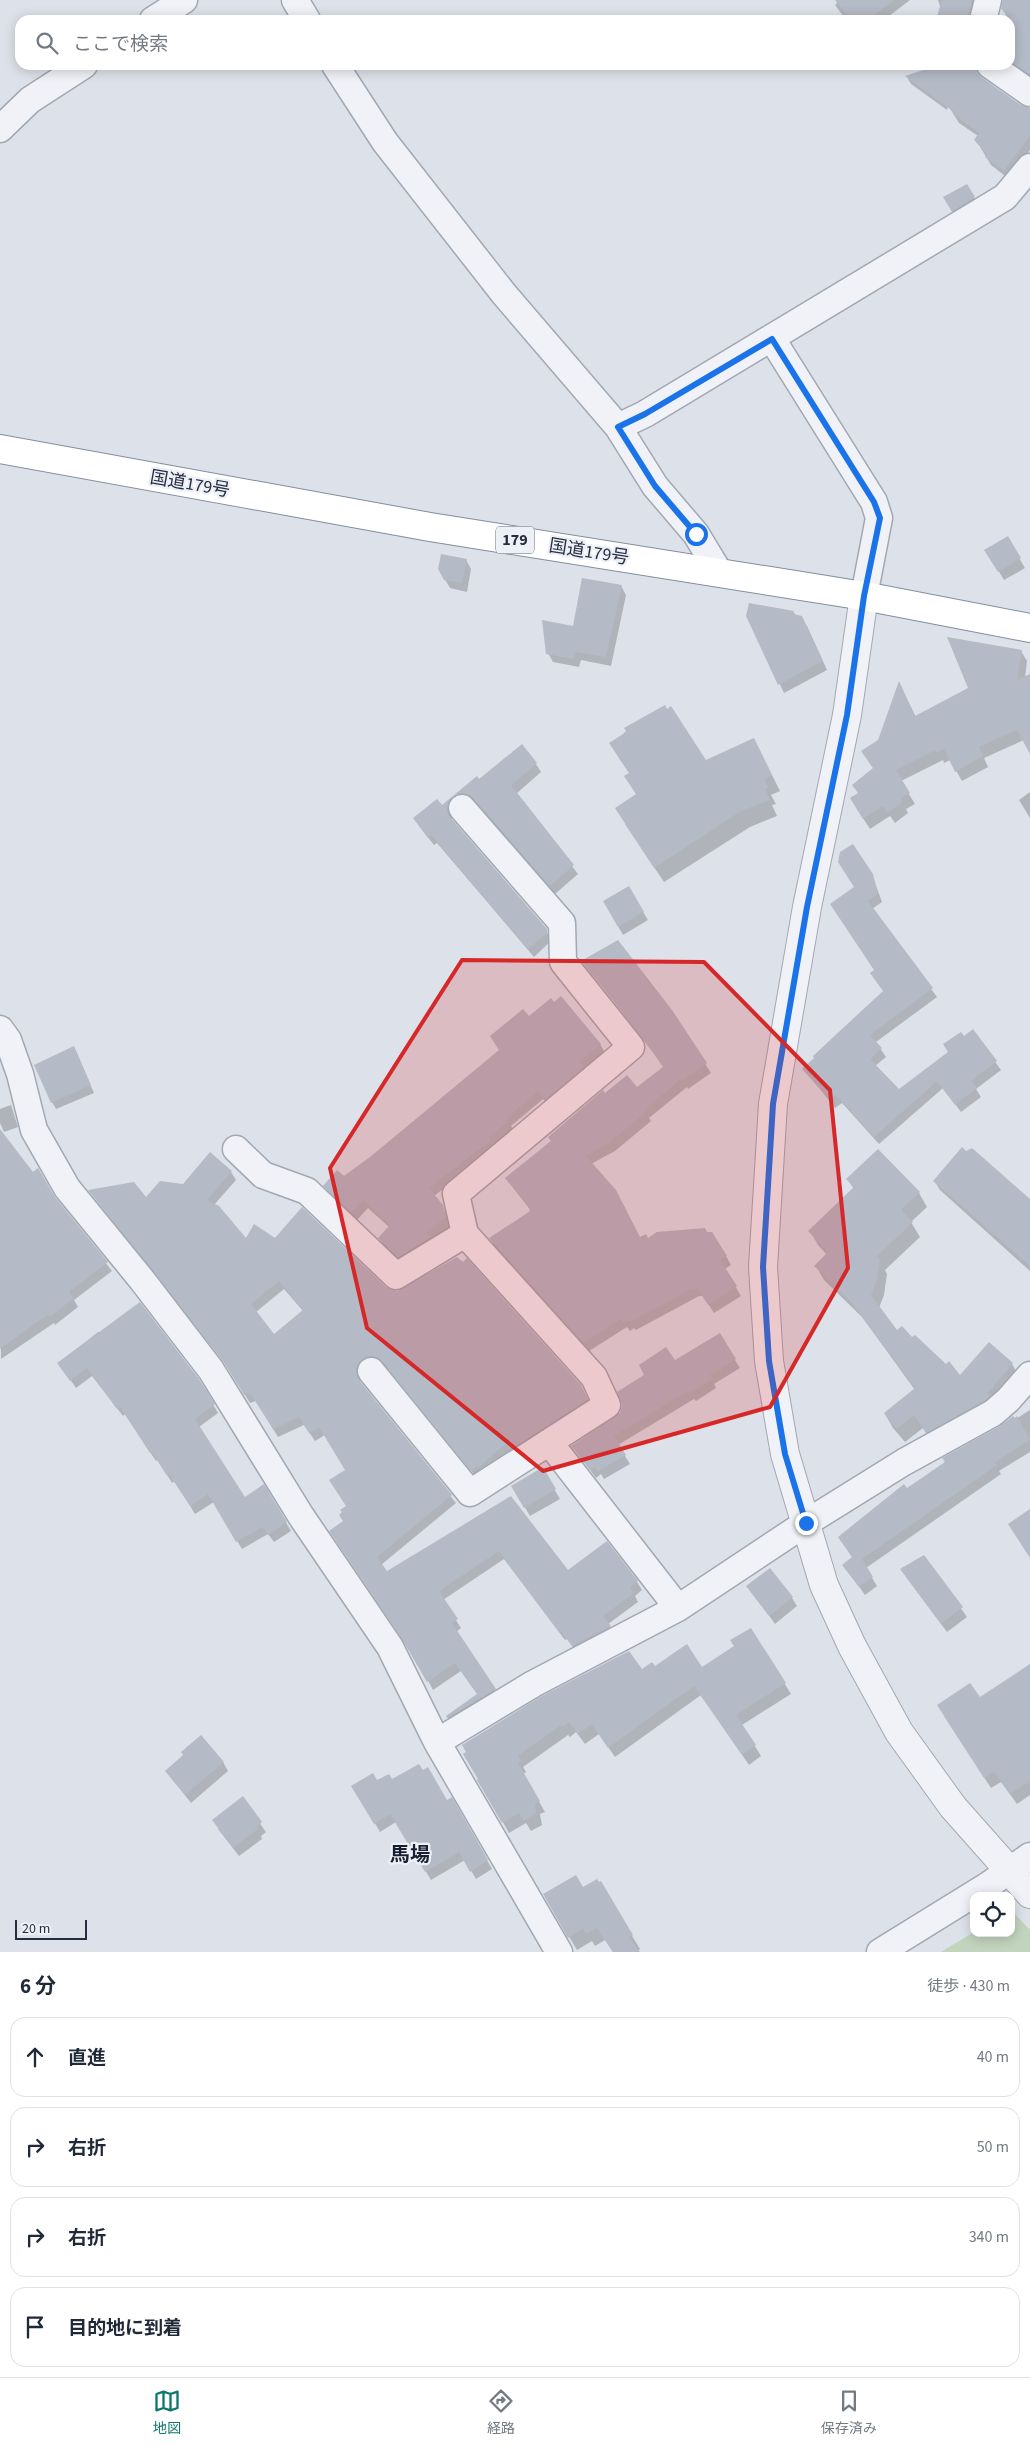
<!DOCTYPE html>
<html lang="ja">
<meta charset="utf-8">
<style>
:root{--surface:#fff;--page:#f6f6f7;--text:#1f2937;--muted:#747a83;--line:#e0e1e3;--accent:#0f766e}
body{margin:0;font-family:"Source Sans 3","Noto Sans JP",sans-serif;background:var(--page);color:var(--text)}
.controls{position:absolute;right:15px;bottom:15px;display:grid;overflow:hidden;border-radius:10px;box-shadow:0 2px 12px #0003}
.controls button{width:45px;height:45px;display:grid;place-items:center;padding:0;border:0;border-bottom:1px solid var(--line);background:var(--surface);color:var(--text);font:25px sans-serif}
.scale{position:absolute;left:15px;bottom:12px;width:72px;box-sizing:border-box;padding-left:5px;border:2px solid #252e41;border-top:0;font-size:14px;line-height:18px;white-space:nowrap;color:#252e41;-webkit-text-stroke:4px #edf0f6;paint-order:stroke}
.stop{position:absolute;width:15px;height:15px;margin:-11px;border:4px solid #1a73e8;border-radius:50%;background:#fff}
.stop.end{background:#1a73e8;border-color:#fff;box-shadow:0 1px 5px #0008}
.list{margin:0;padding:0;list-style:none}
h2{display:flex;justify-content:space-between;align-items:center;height:65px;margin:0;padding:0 20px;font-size:21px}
h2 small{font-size:16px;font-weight:400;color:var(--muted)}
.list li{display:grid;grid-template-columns:32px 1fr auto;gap:15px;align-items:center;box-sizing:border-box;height:80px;margin:0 10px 10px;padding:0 10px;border:1px solid var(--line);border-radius:15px}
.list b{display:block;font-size:19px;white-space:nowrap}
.list em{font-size:16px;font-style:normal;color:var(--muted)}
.icon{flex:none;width:28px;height:28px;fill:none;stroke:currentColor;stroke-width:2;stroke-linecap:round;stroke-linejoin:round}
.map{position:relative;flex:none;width:1030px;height:1952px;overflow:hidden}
.search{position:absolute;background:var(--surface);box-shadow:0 2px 12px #0003;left:15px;right:15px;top:15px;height:55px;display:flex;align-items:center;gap:12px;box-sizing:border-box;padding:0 18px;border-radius:15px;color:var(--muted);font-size:19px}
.sheet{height:425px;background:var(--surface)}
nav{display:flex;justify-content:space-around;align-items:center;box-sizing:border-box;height:70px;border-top:1px solid var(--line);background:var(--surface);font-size:14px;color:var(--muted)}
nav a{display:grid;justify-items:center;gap:2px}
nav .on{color:var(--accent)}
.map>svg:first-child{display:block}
</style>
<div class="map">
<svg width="1030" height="1952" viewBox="0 0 1030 1952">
<rect width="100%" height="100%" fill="#dde1e9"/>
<!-- green -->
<path fill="#c2d4bd" d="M 1011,1910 L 1030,1930 L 1030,1952 L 941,1952 L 974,1932 L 1011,1933 Z"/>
<!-- shadow -->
<path fill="#0003" fill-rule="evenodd" d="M 840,0 L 910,0 L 884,20 L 846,20 L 835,5 Z
M 938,0 L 981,0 L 975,20 L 937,20 L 941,9 Z
M 1003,0 L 1030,0 L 1030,79 L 1010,65 L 1010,27 L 1014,22 L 1008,18 L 1002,9 Z
M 939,65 L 958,65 L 960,67 L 947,110 L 911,84 L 907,77 Z
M 980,78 L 1021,107 L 1030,109 L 1030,150 L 1009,179 L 991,165 L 976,140 L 978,136 L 959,123 L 949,107 Z
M 967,185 L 976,202 L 955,215 L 945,198 Z
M 1007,538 L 1025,568 L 1004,580 L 986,550 Z
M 466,560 L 471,569 L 467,592 L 450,588 L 439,569 Z
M 621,586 L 626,595 L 611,666 L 581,660 L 579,667 L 553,662 L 548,653 Z
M 793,612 L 807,626 L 827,670 L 784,693 L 747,616 Z
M 1021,651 L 1027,661 L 1025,678 L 1030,675 L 1030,751 L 1024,740 L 984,758 L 988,767 L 962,781 L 950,760 L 944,763 L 943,760 L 901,781 L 915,804 L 906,809 L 908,813 L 895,823 L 890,816 L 870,829 L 857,809 L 859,794 L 874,769 L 869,762 L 880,741 L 899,684 L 916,717 L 970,689 Z
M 754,739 L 780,791 L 771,795 L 776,804 L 772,805 L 777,816 L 750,827 L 664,882 L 625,824 L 637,795 L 630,774 L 619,758 L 705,761 Z
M 536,764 L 541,772 L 516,794 L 578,874 L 555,894 L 479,806 L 472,802 L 452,813 L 452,821 L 546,930 L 551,941 L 534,957 L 437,843 L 434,845 L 419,826 L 477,778 L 479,781 Z
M 1030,792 L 1030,818 L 1019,800 Z
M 872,875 L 882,902 L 872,909 L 937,997 L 876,1042 L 886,1057 L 875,1066 L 899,1091 L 949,1052 L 973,1031 L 1001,1070 L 976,1089 L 981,1097 L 961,1112 L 943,1088 L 879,1144 L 842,1103 L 835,1108 L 804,1069 L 884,992 L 875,971 L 837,912 Z
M 628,887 L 648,920 L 623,935 L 604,902 Z
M 583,961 L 671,1010 L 711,1073 L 688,1089 L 687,1087 L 649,1118 L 651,1121 L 615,1151 L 591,1164 L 640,1238 L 726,1256 L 731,1265 L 725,1269 L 741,1296 L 714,1313 L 703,1296 L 699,1296 L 636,1330 L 634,1328 L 630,1331 L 627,1327 L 589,1351 L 495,1247 L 490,1238 L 531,1211 L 507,1179 L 605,1095 L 637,1089 L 664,1067 Z
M 529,1018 L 600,1044 L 605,1053 L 550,1107 L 543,1099 L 511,1126 L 513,1129 L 495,1149 L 434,1196 L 447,1215 L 450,1226 L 404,1265 L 384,1246 L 379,1238 L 389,1227 L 368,1208 L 357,1220 L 330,1194 L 325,1186 L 344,1178 L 371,1158 L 501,1051 Z
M 77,1055 L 94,1093 L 56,1109 L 52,1102 Z
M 11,1105 L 18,1127 L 4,1132 L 0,1123 L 0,1109 Z
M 878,1150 L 919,1193 L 927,1207 L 911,1222 L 920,1237 L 885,1270 L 887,1274 L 884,1295 L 879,1308 L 896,1332 L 912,1339 L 960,1377 L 989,1344 L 1012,1364 L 1020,1378 L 935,1446 L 923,1428 L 905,1442 L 893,1428 L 885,1414 L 915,1390 L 862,1317 L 824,1280 L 816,1266 L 827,1255 L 818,1245 L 810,1231 L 854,1189 L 848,1180 Z
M 0,1156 L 54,1198 L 112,1271 L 74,1300 L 78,1307 L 55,1325 L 54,1323 L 1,1359 Z
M 231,1172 L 236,1180 L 214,1205 L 246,1240 L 275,1239 L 385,1288 L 586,1395 L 592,1408 L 477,1478 L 389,1370 L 382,1365 L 361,1375 L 360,1383 L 456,1503 L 381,1565 L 387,1573 L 511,1498 L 568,1571 L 607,1543 L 637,1582 L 642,1590 L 635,1596 L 638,1602 L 608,1624 L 615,1635 L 578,1654 L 567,1639 L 565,1640 L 504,1559 L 443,1600 L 461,1628 L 456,1632 L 500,1698 L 453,1726 L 447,1716 L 478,1695 L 461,1671 L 433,1690 L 344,1522 L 348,1507 L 347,1470 L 325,1435 L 315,1441 L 304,1425 L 278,1437 L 256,1401 L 250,1403 L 229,1369 L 90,1191 L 146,1199 L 183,1185 ZM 284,1289 L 303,1311 L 274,1336 L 256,1312 Z
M 935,1182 L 1030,1200 L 1030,1271 L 940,1190 Z
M 98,1332 L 198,1379 L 218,1413 L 199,1427 L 245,1499 L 264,1486 L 291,1531 L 274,1542 L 268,1534 L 242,1549 L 214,1502 L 195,1514 L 175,1481 L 172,1483 L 158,1459 L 156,1461 L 125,1414 L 123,1416 L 92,1376 L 76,1388 L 59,1363 Z
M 719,1335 L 740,1368 L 714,1384 L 716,1388 L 696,1401 L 694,1399 L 618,1445 L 630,1464 L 604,1479 L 601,1474 L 596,1478 L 573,1446 L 621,1414 L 674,1362 Z
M 1030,1410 L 1030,1452 L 999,1471 L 1001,1474 L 866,1568 L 877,1586 L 865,1595 L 844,1565 L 853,1558 L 839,1538 L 907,1490 Z
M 542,1469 L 560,1499 L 530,1516 L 513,1487 Z
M 924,1556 L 967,1617 L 947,1632 L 907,1578 Z
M 748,1586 L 792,1598 L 797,1606 L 775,1624 Z
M 750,1629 L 791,1694 L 742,1725 L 761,1756 L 749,1765 L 701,1695 L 615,1757 L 599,1734 L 585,1744 L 576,1732 L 570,1737 L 568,1735 L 523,1767 L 526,1772 L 523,1774 L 545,1812 L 540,1814 L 542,1825 L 531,1831 L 526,1823 L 509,1833 L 465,1754 L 641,1671 L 654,1668 L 702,1669 L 735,1647 Z
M 1030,1672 L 1030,1795 L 1017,1804 L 1001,1782 L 991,1788 L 944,1716 Z
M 223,1762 L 228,1771 L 191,1803 L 166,1771 Z
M 392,1781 L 446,1802 L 451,1799 L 492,1869 L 476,1879 L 465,1860 L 431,1880 L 396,1822 L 380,1832 L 353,1786 Z
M 242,1798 L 266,1832 L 261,1836 L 262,1839 L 239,1856 L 218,1829 Z
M 600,1883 L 640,1949 L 637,1952 L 613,1952 L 605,1940 L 595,1946 L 592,1941 L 577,1950 L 544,1894 L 582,1889 Z"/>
<!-- building -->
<path fill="#b4bac6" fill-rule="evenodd" d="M 835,0 L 894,0 L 868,20 L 851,20 Z
M 942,0 L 972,0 L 967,20 L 936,20 Z
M 1003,0 L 1030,0 L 1030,75 L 1010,61 L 1010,16 L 1001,9 Z
M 929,65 L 975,65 L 977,72 L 981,77 L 1021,105 L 1030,108 L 1030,135 L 1004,171 L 985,157 L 987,154 L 974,140 L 979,133 L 953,114 L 954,112 L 905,76 L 926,69 Z
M 967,184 L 975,197 L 952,212 L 943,197 Z
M 1008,536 L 1021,558 L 998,572 L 984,550 Z
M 441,554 L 467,559 L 462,583 L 444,580 L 438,569 Z
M 582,578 L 622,585 L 606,657 L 576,652 L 574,659 L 546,654 L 542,620 L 573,626 Z
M 749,603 L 794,611 L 793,614 L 802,616 L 823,661 L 778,685 L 746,616 Z
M 947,637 L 1022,650 L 1017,680 L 1030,674 L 1030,754 L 1017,730 L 979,747 L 983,756 L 955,772 L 944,749 L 937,753 L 935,750 L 896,770 L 910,793 L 901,798 L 903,802 L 888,813 L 883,806 L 863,819 L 850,798 L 858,793 L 852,785 L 873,768 L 861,751 L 878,740 L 899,681 L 915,716 L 968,688 Z
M 665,705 L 667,709 L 671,706 L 706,760 L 754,738 L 772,775 L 764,779 L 768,788 L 765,789 L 770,800 L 741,811 L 654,868 L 615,808 L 636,794 L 624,776 L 629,773 L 609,743 L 623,734 L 626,731 L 624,728 Z
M 522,744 L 537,763 L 511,785 L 574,865 L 550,886 L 473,798 L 467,794 L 460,793 L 453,796 L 448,803 L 447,810 L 451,818 L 547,929 L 547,933 L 528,949 L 431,835 L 428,838 L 413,818 L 437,799 L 442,805 L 477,776 L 479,779 Z
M 853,844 L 873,874 L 878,894 L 868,901 L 933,988 L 870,1035 L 882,1048 L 870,1059 L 899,1089 L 948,1052 L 943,1044 L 961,1032 L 964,1036 L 973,1029 L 997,1061 L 971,1081 L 977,1088 L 955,1105 L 937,1081 L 874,1137 L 836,1095 L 830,1100 L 802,1069 L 814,1058 L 813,1056 L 883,991 L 870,973 L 874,970 L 830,904 L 854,887 L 838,862 L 840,852 Z
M 629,886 L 644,912 L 618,927 L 603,901 Z
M 618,940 L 672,1010 L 707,1063 L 682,1081 L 681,1079 L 645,1109 L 647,1111 L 610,1142 L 586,1156 L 616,1190 L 640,1237 L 646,1234 L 648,1238 L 657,1232 L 705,1228 L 707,1232 L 712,1232 L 727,1256 L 720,1260 L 737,1286 L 708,1305 L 697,1288 L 694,1290 L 693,1288 L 630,1322 L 628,1320 L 624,1323 L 621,1319 L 583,1343 L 489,1238 L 529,1212 L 530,1209 L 505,1178 L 551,1141 L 548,1137 L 603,1090 L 605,1093 L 627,1075 L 637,1087 L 663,1067 L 643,1038 L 581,961 Z
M 561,996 L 601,1044 L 579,1062 L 584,1067 L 545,1100 L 538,1091 L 507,1118 L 509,1121 L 489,1137 L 491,1140 L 429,1188 L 443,1205 L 446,1217 L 426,1233 L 431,1237 L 398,1257 L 378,1238 L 390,1225 L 363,1200 L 351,1213 L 323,1186 L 337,1170 L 344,1176 L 370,1157 L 499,1050 L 490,1036 L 523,1009 L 529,1016 L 551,998 L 554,1002 Z
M 74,1046 L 91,1085 L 51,1103 L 34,1065 Z
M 0,1129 L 33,1172 L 38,1168 L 55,1197 L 108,1262 L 69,1292 L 74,1298 L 50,1317 L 48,1315 L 34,1324 L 0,1349 Z
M 962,1147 L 966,1151 L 972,1148 L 1030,1199 L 1030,1266 L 933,1181 Z
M 878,1149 L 920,1192 L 901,1210 L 913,1222 L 877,1256 L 880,1259 L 877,1280 L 871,1295 L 897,1330 L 902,1326 L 912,1337 L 915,1335 L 946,1364 L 949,1361 L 960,1375 L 989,1342 L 1013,1363 L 987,1394 L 990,1396 L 984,1401 L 926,1433 L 914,1415 L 896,1429 L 884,1413 L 915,1388 L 852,1303 L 814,1266 L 828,1252 L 808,1231 L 854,1187 L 846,1179 Z
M 210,1152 L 232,1171 L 207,1200 L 219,1206 L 246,1238 L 254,1224 L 275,1238 L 302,1207 L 386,1287 L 397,1291 L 457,1257 L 463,1262 L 467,1258 L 581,1385 L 588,1399 L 516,1446 L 505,1444 L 478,1468 L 476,1467 L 471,1471 L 383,1362 L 377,1357 L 369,1356 L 361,1360 L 357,1366 L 356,1373 L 359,1380 L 452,1495 L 377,1557 L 387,1571 L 511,1496 L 568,1570 L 607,1541 L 638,1581 L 630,1587 L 634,1593 L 603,1616 L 611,1626 L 572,1646 L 561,1631 L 559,1632 L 499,1551 L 439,1591 L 458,1619 L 452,1623 L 496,1689 L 447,1718 L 446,1716 L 477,1694 L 455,1663 L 427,1682 L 402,1639 L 329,1531 L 343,1521 L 339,1515 L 342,1512 L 340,1510 L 346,1506 L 329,1480 L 345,1470 L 319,1427 L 309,1433 L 299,1417 L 273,1429 L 250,1393 L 244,1395 L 223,1361 L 88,1190 L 134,1182 L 146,1197 L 160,1181 L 183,1184 ZM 279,1281 L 303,1310 L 274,1334 L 251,1304 Z
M 140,1302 L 199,1379 L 215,1404 L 195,1419 L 245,1497 L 264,1484 L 287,1522 L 268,1535 L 262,1527 L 236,1542 L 208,1494 L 190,1506 L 169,1474 L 167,1476 L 152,1452 L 150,1453 L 120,1407 L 117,1409 L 87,1368 L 70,1381 L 57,1363 Z
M 720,1333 L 736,1359 L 710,1375 L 713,1379 L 690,1393 L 688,1391 L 614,1436 L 626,1455 L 598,1471 L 595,1467 L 590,1470 L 571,1446 L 620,1413 L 622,1405 L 617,1392 L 644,1375 L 639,1365 L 666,1347 L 675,1360 Z
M 1013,1416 L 1015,1418 L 1017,1416 L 1030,1440 L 995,1462 L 997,1465 L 862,1559 L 873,1577 L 859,1587 L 842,1565 L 852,1557 L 838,1537 L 904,1484 L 907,1488 L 945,1462 L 942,1458 L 1000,1426 Z
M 543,1467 L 556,1489 L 524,1508 L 511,1486 Z
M 1030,1509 L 1030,1558 L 1008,1524 Z
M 924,1555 L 963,1607 L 941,1624 L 900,1569 Z
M 770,1568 L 793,1597 L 769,1616 L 746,1586 Z
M 751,1628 L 786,1683 L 736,1715 L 756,1745 L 742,1755 L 694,1686 L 608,1748 L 592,1724 L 578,1734 L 569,1722 L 563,1727 L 561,1725 L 518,1756 L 521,1761 L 518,1763 L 540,1801 L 535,1804 L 536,1814 L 524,1821 L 519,1813 L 502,1823 L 477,1780 L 478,1779 L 463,1754 L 466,1752 L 462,1745 L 540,1697 L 629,1651 L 642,1669 L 652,1662 L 655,1666 L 687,1644 L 702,1667 L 734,1646 L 730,1640 Z
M 1030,1664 L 1030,1781 L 1010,1794 L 994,1772 L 984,1778 L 937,1705 L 970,1683 L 980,1697 Z
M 201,1735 L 224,1762 L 185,1795 L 165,1771 L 183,1755 L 181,1752 Z
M 419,1764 L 423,1770 L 428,1767 L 447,1800 L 452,1797 L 488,1860 L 470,1872 L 459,1852 L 425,1872 L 390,1814 L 374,1824 L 351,1786 L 373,1773 L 377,1780 L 389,1774 L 392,1779 Z
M 243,1796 L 262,1822 L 257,1827 L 258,1829 L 233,1848 L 212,1820 Z
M 576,1875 L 583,1887 L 597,1879 L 599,1882 L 601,1881 L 633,1935 L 629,1937 L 640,1952 L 613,1952 L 597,1928 L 586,1934 L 583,1929 L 568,1938 L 543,1894 Z"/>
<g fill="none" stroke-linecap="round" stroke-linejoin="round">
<!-- minor casing -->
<g stroke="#a2a8b3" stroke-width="29">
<path id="minor" d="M 295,0 L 307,20
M 153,20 L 184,0
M 983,20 L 988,0
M 335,65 L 385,142 L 504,294 L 618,427 L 655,486 L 696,534 L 719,572
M 990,65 L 1030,93
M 0,129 L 30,100 L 84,65
M 772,339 L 874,502 L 879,518 L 864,596
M 618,427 L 645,414 L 1005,197 L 1030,167
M 0,1029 L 8,1040 L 20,1074 L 34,1130 L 67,1188 L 142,1280 L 211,1370 L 301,1516 L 390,1647 L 437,1742 L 559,1952
M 236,1149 L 263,1175 L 307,1191 L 396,1276 L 465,1234
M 371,1371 L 470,1493 L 607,1405 L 594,1377 L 465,1234 L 456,1194 L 631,1047 L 563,962 L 562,923 L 462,808
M 549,1442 L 678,1608
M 437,1742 L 533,1684 L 678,1608 L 806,1523 L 904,1462 L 993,1413 L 1008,1400 L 1030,1375
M 880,1952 L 990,1884 L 1030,1856"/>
</g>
<!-- tertiary casing -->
<g stroke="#a2a8b3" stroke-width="30">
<path id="tertiary" d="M 864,596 L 847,715 L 807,907 L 773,1104 L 763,1267 L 769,1361 L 785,1454 L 824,1585 L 852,1646 L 899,1732 L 953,1807 L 1030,1894"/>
</g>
<!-- trunk casing -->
<g stroke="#838da1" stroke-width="30">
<path id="trunk" d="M 0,449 L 430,527 L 864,596 L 1030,628"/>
</g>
<!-- minor -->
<use href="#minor" stroke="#f0f2f7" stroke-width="26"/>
<!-- tertiary -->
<use href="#tertiary" stroke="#f0f2f7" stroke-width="28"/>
<!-- trunk -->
<use href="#trunk" stroke="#fff" stroke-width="28"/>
</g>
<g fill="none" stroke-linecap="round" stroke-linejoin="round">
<!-- route -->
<path stroke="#1a73e8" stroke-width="6" d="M 696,534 L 655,486 L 618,427 L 645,414 L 772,339 L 874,502 L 880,518 L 864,596 L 847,715 L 807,907 L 773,1104 L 763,1267 L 769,1361 L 785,1454 L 806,1523"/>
</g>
<!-- marked area -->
<path fill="#d62828" fill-opacity="0.2" stroke="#d62828" stroke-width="4" stroke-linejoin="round" d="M 462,960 L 704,962 L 830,1090 L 848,1268 L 770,1407 L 543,1471 L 367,1328 L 330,1168 Z"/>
<g text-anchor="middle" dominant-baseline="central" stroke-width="4.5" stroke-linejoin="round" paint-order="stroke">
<!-- shield labels -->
<rect fill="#edf0f6" stroke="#616877" stroke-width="1" x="496" y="526.5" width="38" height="27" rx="4"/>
<g font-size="16" font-weight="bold" fill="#252e41">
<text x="515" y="540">179</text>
</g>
<!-- street labels -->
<g font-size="18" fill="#252e41" stroke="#edf0f6">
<text transform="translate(190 484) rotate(10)">国道179号</text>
<text transform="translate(589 552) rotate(9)">国道179号</text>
</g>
<!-- quarter labels -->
<g font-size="20" font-weight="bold" fill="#171f32" stroke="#edf0f6">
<text x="410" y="1855">馬場</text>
</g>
</g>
</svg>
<div class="controls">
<button><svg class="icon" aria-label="locate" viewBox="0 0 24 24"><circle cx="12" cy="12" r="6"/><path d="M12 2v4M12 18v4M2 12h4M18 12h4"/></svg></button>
</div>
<div class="scale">20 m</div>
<div class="stop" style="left:696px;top:534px"></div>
<div class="stop end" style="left:806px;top:1523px"></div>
<div class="search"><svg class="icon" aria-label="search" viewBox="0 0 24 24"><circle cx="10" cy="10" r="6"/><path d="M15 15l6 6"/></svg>ここで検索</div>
</div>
<section class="sheet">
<h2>6 分<small>徒歩 · 430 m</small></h2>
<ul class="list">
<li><svg class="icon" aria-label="ahead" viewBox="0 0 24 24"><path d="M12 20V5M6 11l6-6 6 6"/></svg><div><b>直進</b></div><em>40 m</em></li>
<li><svg class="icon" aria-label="right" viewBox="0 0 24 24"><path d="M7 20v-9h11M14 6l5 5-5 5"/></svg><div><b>右折</b></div><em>50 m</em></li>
<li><svg class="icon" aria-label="right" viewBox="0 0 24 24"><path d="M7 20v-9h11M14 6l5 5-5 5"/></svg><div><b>右折</b></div><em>340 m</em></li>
<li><svg class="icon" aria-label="arrive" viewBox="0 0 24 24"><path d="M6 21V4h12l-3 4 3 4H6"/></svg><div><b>目的地に到着</b></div></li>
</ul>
</section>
<nav>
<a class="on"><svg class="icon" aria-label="map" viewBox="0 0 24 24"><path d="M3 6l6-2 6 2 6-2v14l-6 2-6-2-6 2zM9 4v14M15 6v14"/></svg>地図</a>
<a><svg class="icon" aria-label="directions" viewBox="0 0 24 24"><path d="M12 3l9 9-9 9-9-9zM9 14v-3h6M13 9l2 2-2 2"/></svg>経路</a>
<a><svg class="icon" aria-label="saved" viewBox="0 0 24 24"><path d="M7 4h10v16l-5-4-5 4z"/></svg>保存済み</a>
</nav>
